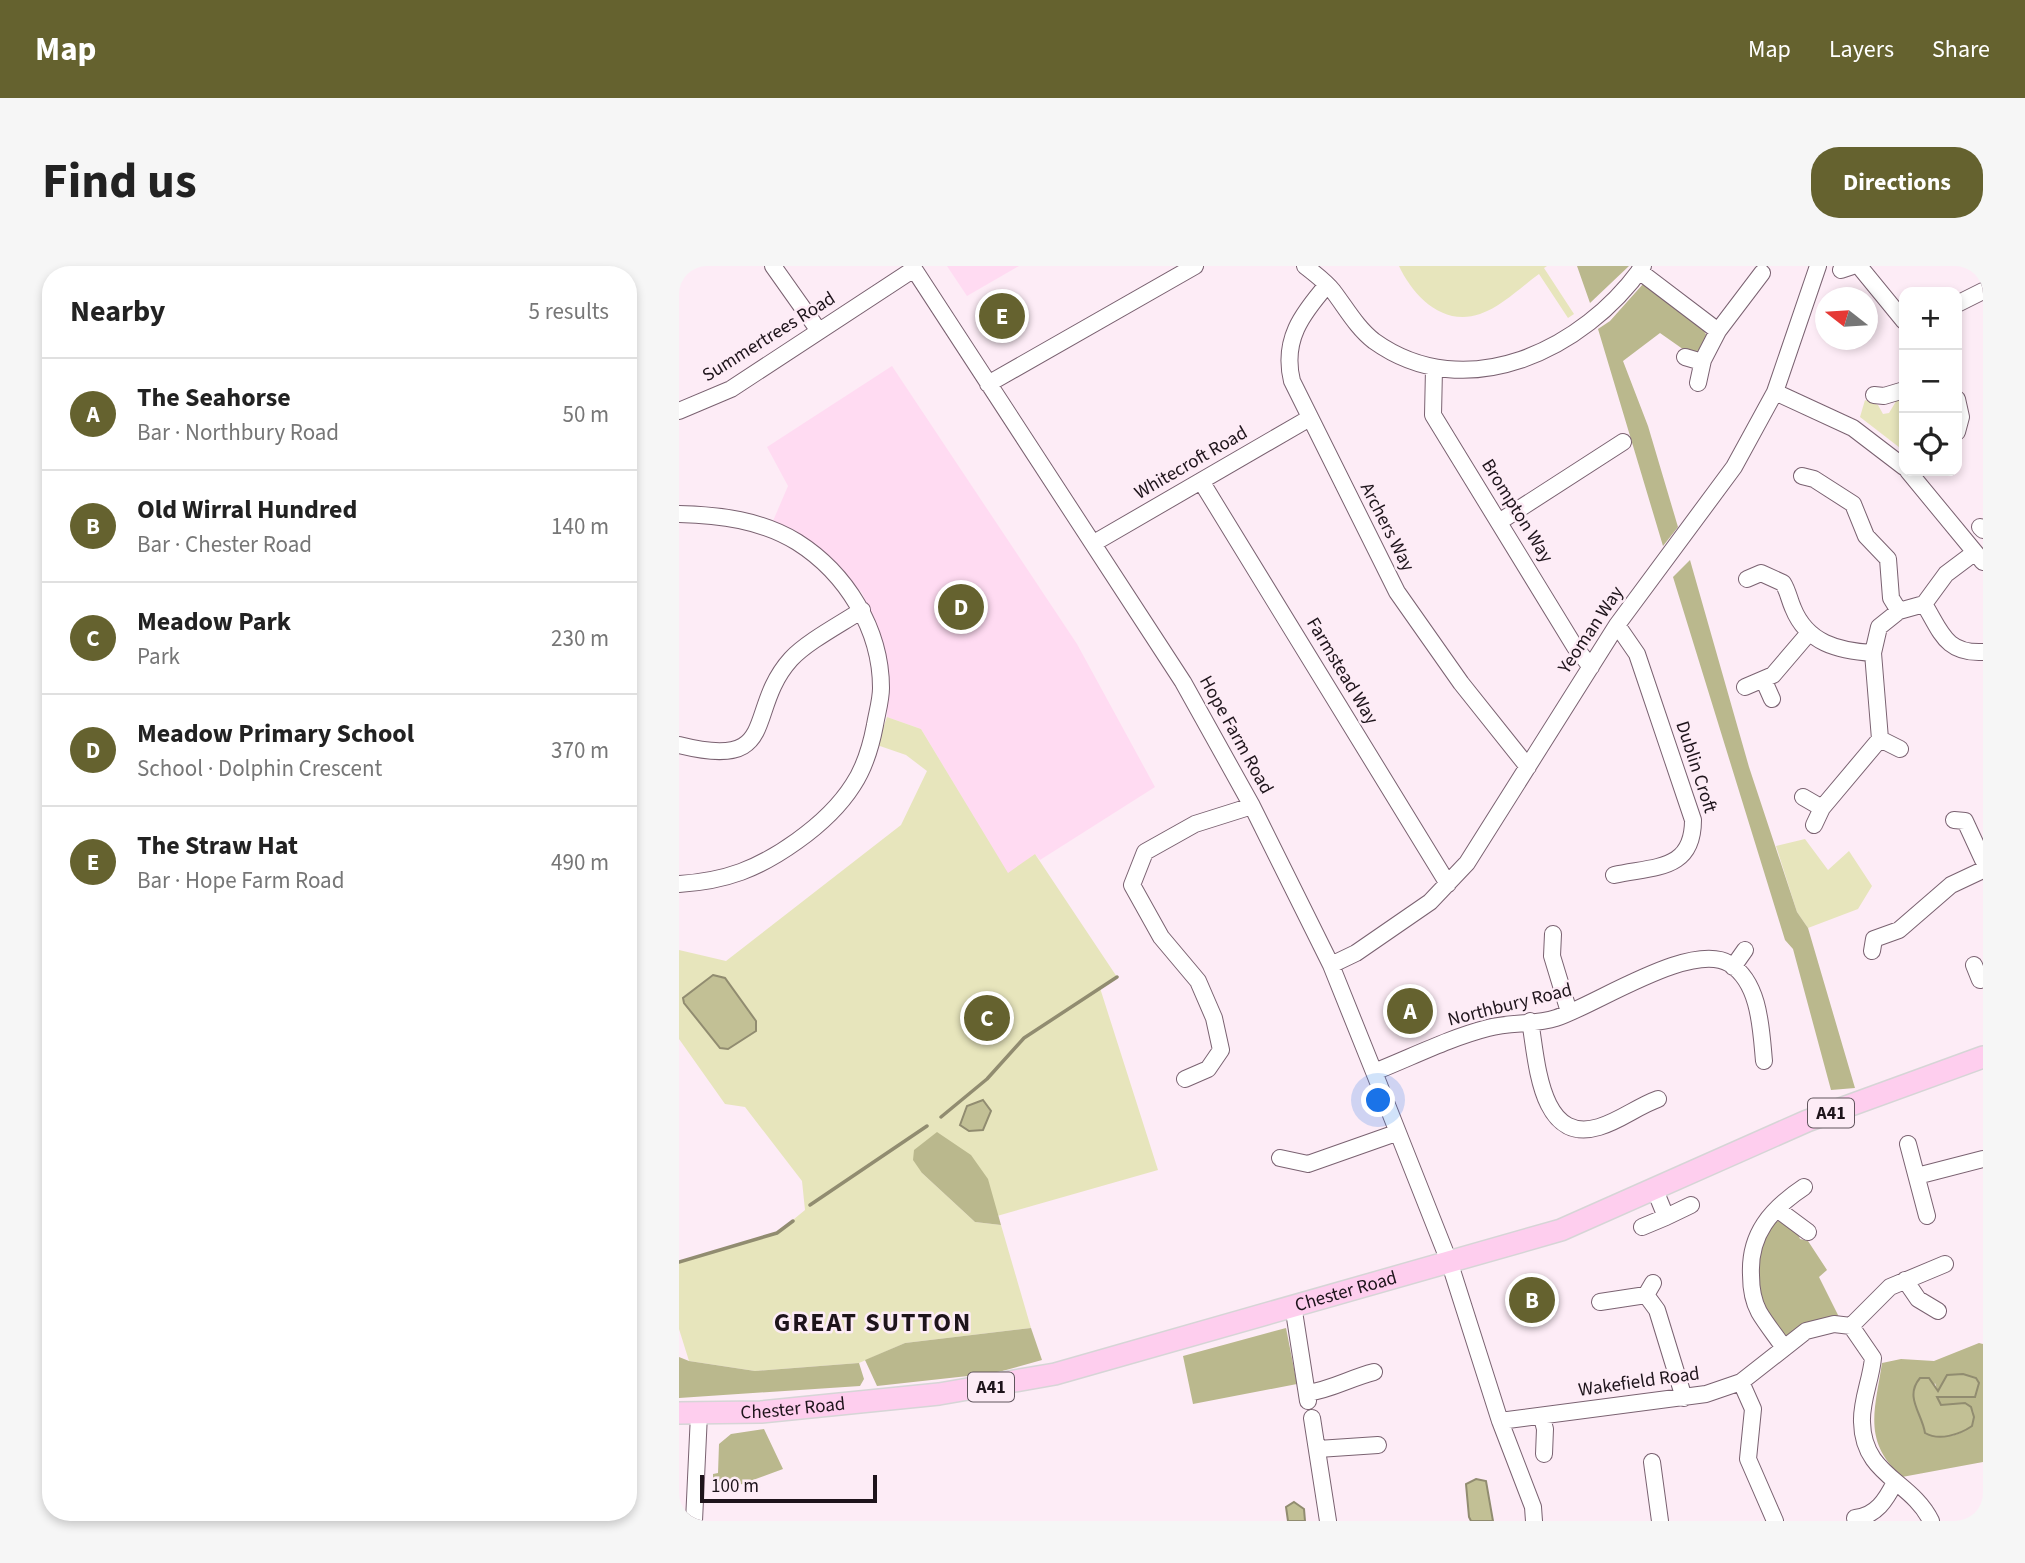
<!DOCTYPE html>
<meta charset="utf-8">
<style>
:root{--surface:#fff;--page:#f6f6f6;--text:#222;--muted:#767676;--line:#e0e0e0;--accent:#65622f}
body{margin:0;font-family:"Source Sans 3",sans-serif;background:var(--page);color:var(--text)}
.controls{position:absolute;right:21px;top:21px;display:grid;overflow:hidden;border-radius:14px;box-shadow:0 4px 10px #0003}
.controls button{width:63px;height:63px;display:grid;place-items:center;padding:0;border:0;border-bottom:2px solid var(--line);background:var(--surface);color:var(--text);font:35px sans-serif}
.compass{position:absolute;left:1136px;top:21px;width:63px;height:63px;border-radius:50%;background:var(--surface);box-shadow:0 4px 10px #0003;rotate:287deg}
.scale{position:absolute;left:21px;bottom:18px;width:177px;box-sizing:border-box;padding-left:7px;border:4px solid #1e141b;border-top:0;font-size:19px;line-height:24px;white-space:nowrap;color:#1e141b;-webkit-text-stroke:5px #fdecf6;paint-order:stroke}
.you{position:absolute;left:700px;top:835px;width:24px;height:24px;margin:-18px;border:5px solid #fff;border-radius:50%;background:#1a73e8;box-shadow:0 0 0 10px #1a73e833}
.badge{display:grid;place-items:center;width:46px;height:46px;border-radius:50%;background:var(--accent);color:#fff;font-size:23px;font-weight:700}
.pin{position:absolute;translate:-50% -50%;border:4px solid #fff;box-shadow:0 2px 7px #0006}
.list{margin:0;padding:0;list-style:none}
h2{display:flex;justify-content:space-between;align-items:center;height:91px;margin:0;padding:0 28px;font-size:30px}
h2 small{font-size:23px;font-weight:400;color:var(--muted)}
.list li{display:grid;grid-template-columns:46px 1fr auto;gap:21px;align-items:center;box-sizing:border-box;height:112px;padding:0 28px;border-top:2px solid var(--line)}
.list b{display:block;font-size:26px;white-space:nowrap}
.list p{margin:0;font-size:23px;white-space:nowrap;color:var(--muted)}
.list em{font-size:23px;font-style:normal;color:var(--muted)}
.icon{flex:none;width:38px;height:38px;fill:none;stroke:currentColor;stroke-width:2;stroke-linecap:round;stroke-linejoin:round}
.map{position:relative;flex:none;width:1304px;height:1255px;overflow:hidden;border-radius:28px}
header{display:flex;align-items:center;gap:42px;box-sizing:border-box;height:98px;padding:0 35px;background:var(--accent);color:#fff}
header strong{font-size:33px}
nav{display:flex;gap:38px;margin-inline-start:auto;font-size:24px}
.intro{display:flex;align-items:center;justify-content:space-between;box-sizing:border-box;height:168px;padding:0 42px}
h1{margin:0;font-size:49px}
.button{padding:18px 32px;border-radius:28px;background:var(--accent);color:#fff;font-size:24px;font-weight:700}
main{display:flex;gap:42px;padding:0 42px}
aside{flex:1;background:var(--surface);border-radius:28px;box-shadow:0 4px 10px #0003}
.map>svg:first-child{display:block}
</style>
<header>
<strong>Map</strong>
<nav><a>Map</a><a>Layers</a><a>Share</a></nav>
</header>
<div class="intro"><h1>Find us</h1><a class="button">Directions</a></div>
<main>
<aside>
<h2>Nearby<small>5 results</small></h2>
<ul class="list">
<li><span class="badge">A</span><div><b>The Seahorse</b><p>Bar · Northbury Road</p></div><em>50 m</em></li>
<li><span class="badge">B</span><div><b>Old Wirral Hundred</b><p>Bar · Chester Road</p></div><em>140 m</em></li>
<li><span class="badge">C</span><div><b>Meadow Park</b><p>Park</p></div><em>230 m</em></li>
<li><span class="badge">D</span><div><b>Meadow Primary School</b><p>School · Dolphin Crescent</p></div><em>370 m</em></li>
<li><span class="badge">E</span><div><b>The Straw Hat</b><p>Bar · Hope Farm Road</p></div><em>490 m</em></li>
</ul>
</aside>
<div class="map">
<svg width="1304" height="1255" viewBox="0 0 1304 1255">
<rect width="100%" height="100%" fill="#fdecf6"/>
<!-- built -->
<path fill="#ffdbf2" d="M 268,0 L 340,0 L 288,30 Z
M 213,100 L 398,378 L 476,521 L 361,594 L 356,588 L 329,608 L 242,463 L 208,451 L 209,402 L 196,355 L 183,327 L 154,293 L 116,264 L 94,255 L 109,220 L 88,181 Z"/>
<!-- green -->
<path fill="#e7e5bc" d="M 720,0 L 868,0 L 865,2 L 895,48 L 889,52 L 860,8 C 842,21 822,41 801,48 C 764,61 734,30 720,0 Z
M 1225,129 L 1225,185 L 1181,151 L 1186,134 L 1199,139 L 1204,148 L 1210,147 L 1219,132 Z
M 208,451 L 242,463 L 329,607 L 356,588 L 438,711 L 421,722 L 479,904 L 318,950 C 305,901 300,894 258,867 L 243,907 L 296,956 L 322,959 L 352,1062 L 226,1077 L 180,1097 L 76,1105 L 10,1095 L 0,1063 L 0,996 L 98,967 L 126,944 L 123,915 L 66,841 L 46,838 L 0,773 L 0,684 L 47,695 L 222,559 L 248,505 L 227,489 L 198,479 Z
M 1126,573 L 1149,604 L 1170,585 L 1193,620 L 1179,643 L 1129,662 L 1118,646 L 1097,580 Z"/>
<!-- forest -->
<path fill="#bab88d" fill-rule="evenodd" d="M 898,0 L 950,0 L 911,37 Z
M 964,18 C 990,26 1019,50 1030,74 L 1026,84 L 1008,86 L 981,67 L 944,95 L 969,160 L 999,261 L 984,280 L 919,63 L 931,55 Z
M 1011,294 L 1070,501 L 1118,646 L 1129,662 L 1176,822 L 1152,824 L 1114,683 L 1106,674 L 994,311 Z
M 258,866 L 292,889 L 309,913 L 322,959 L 296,956 L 243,907 L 234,894 L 235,884 Z
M 1100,955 L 1119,968 L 1121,973 L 1129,975 L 1148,1004 L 1140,1011 L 1160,1051 C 1138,1052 1123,1056 1107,1072 C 1072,1024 1071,1013 1091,957 Z
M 352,1062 L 363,1094 L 316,1107 L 198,1120 L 186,1094 L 226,1077 Z
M 607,1062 L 618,1118 L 514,1138 L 504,1090 Z
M 1300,1077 L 1304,1078 L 1304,1196 L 1223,1211 C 1183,1175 1196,1144 1203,1097 L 1222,1093 L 1255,1095 ZM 1284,1108 L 1296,1131 L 1258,1131 L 1262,1140 L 1294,1144 L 1295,1155 C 1287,1170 1261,1175 1246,1167 L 1244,1153 L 1256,1117 L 1259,1126 L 1268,1109 Z
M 0,1091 L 10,1095 L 76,1105 L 180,1097 L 185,1113 L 181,1120 L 0,1132 Z
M 85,1163 L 104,1203 L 52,1222 L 34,1215 L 34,1208 L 39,1207 L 40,1178 L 52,1168 Z"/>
<!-- water -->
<path fill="#c2c095" stroke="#918c70" stroke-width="2" d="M 34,709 L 46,712 L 77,755 L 77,765 L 49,783 L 41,782 L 5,737 L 4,732 Z
M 304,834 L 312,845 L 304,864 L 290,865 L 281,859 L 288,840 Z
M 1284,1108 L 1297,1112 L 1300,1117 L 1296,1131 L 1258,1131 L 1262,1139 L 1286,1137 L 1292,1141 L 1295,1151 L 1293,1160 C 1280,1169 1260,1175 1246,1167 C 1243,1147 1225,1131 1241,1112 L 1250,1112 L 1259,1125 L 1268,1109 Z
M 797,1213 L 807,1215 L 814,1255 L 792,1255 L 790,1251 L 787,1218 Z
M 615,1236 L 625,1243 L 626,1255 L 609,1255 L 607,1241 Z"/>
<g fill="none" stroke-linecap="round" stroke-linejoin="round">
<!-- stream -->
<path stroke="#918c70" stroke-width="3.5" d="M 262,851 L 308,813 L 345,772 L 438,711
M 131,939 L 248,860
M 0,996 L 98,967 L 114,955"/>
<!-- minor casing -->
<g stroke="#7a6271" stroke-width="18">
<path id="minor" d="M 94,0 L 140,65
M 233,0 L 504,416 L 573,540 L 652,699 L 695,806 L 771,998 L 821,1155 L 854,1241 L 855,1255
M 626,0 C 636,8 646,15 654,25 C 667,42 678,62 695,75 C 787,141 905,84 964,0
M 1180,0 L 1225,55
M 1162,4 L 1174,0
M 960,5 L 1039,65 L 1083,7
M 648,19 C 623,48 603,74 613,115 L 718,326 L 782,417 L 849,501
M 1278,38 L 1304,25
M 1006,91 L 1023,96
M 755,103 L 754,149 L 896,381 L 912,401
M 1019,117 L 1024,94 L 1039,65
M 309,118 L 516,0
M 1096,126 L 1174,162 L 1225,201
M 1195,129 L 1205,130 L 1225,124
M 1278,133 L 1282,151 L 1278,166
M 0,145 L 52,123 L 235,3
M 1229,205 L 1304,296
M 1123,210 L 1135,213 L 1174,238 L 1187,270 L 1209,293 L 1212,332 L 1220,345
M 522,215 L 769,618
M 0,248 C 41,249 82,254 118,276 C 167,307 202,363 202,422 C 202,434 198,447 196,459 C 192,480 186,501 174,519 C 160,541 139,560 118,575 C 79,603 47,615 0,618
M 820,256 L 944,176
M 1301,261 L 1304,264
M 415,277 L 629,153
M 1068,313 L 1082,307 L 1104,317 C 1109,325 1110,333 1114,342 C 1128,377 1159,385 1194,387
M 1245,338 C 1262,365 1266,388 1304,386
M 1085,415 L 1093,433
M 1066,421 L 1094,409 L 1129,368
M 0,479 C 103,505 65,445 112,393 C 129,375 162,358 183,344
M 1221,483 L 1201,473 L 1194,387 L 1200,361 L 1220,345 L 1245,338 L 1267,308 L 1295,287
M 1124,531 L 1143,542
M 1275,554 L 1286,555 L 1304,594
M 1135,559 L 1143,542 L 1201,473
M 935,609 C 976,600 1014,605 1014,554 L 958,388 L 938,359
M 874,668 L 873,690 L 890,746
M 1193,685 L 1195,673 L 1220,664 L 1272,619 L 1304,604
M 652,699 L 677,687 L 751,636 L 788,597 L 938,359 L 1055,201 L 1096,126 L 1139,0
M 1295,699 L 1301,714
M 1054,701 L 1066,684
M 851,755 C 858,793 860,879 920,861 C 941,855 959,840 979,833
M 695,806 C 733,791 770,772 809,762 C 831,756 856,759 877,752 C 917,739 1013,674 1051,698 C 1081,717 1082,763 1085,795
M 506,813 L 529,803 L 542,784 L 535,752 L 519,715 L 482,671 L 453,619 L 466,586 L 516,558 L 573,540
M 1229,878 L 1248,950
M 601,892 L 629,898 L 717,867
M 1238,910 L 1304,893
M 976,924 L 987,951 L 1012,939
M 1098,943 L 1129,966
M 963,961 L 987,951
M 1226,1014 L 1239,1033 L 1259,1045
M 967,1029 L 978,1044 L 1005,1132
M 921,1036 L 967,1029 L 974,1017
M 614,1039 L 629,1135
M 1172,1060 L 1211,1021 L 1266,998
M 1105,1082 C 1097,1070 1087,1058 1080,1046 C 1074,1035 1072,1021 1072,1009 C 1070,968 1092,943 1125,921
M 1062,1116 L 1074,1143 L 1069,1193 L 1096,1255
M 628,1127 C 652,1124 671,1112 695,1106
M 633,1152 L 649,1255
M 863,1152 L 866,1163 L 865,1188
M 821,1155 L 1027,1128 L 1062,1116 L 1127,1065 L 1155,1058 L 1172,1060 L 1194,1092 C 1192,1114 1182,1135 1183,1156 C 1184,1210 1232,1214 1252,1255
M 639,1183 L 699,1179
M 973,1196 L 981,1255
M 1176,1252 C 1197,1250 1207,1234 1216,1216
M 15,1255 L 20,1148"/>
</g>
<!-- major casing -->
<g stroke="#d6d5d6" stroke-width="24">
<g id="major">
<path id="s1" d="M 0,1147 L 82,1146 L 260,1128 L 376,1108 L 882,964 L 1128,855 L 1304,791"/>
</g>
</g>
<!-- minor -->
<use href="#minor" stroke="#fff" stroke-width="16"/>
<!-- major -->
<use href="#major" stroke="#feceee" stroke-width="21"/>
</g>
<g text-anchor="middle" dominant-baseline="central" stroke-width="5" stroke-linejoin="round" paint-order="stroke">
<!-- shield labels -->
<g fill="#fdecf6" stroke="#61555d" stroke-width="2">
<rect x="1129" y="832.5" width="46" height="29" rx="5"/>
<rect x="289" y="1106.5" width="46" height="29" rx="5"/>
</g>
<g font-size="18" font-weight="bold" fill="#1e141b">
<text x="1152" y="847">A41</text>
<text x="312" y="1121">A41</text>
</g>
<!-- street labels -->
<g font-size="19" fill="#1e141b" stroke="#fdecf6">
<text transform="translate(90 71) rotate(-32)">Summertrees Road</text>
<text transform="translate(512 197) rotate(-30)">Whitecroft Road</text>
<text transform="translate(838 245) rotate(58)">Brompton Way</text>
<text transform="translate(708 261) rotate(63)">Archers Way</text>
<text transform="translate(912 364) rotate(-56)">Yeoman Way</text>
<text transform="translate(663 405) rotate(59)">Farmstead Way</text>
<text transform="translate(557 469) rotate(61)">Hope Farm Road</text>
<text transform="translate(1017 501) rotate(72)">Dublin Croft</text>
<text transform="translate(831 739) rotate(-14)">Northbury Road</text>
<text stroke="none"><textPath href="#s1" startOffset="681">Chester Road</textPath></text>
<text transform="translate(960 1116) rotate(-8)">Wakefield Road</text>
<text stroke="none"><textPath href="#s1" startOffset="114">Chester Road</textPath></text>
</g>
<!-- district labels -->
<g font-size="26" font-weight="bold" letter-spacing="2" fill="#1e141b" stroke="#fdecf6">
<text x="194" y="1056">GREAT SUTTON</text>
</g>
</g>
</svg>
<div class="controls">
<button>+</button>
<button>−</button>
<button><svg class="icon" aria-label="locate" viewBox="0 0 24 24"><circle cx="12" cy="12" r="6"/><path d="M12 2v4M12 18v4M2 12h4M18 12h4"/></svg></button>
</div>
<svg class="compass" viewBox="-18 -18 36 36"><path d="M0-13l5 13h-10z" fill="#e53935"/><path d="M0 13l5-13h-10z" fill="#767676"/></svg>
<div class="scale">100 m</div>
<div class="you"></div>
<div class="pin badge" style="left:731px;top:745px">A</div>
<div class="pin badge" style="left:853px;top:1034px">B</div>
<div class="pin badge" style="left:308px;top:752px">C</div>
<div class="pin badge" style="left:282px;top:341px">D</div>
<div class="pin badge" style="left:323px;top:50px">E</div>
</div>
</main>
